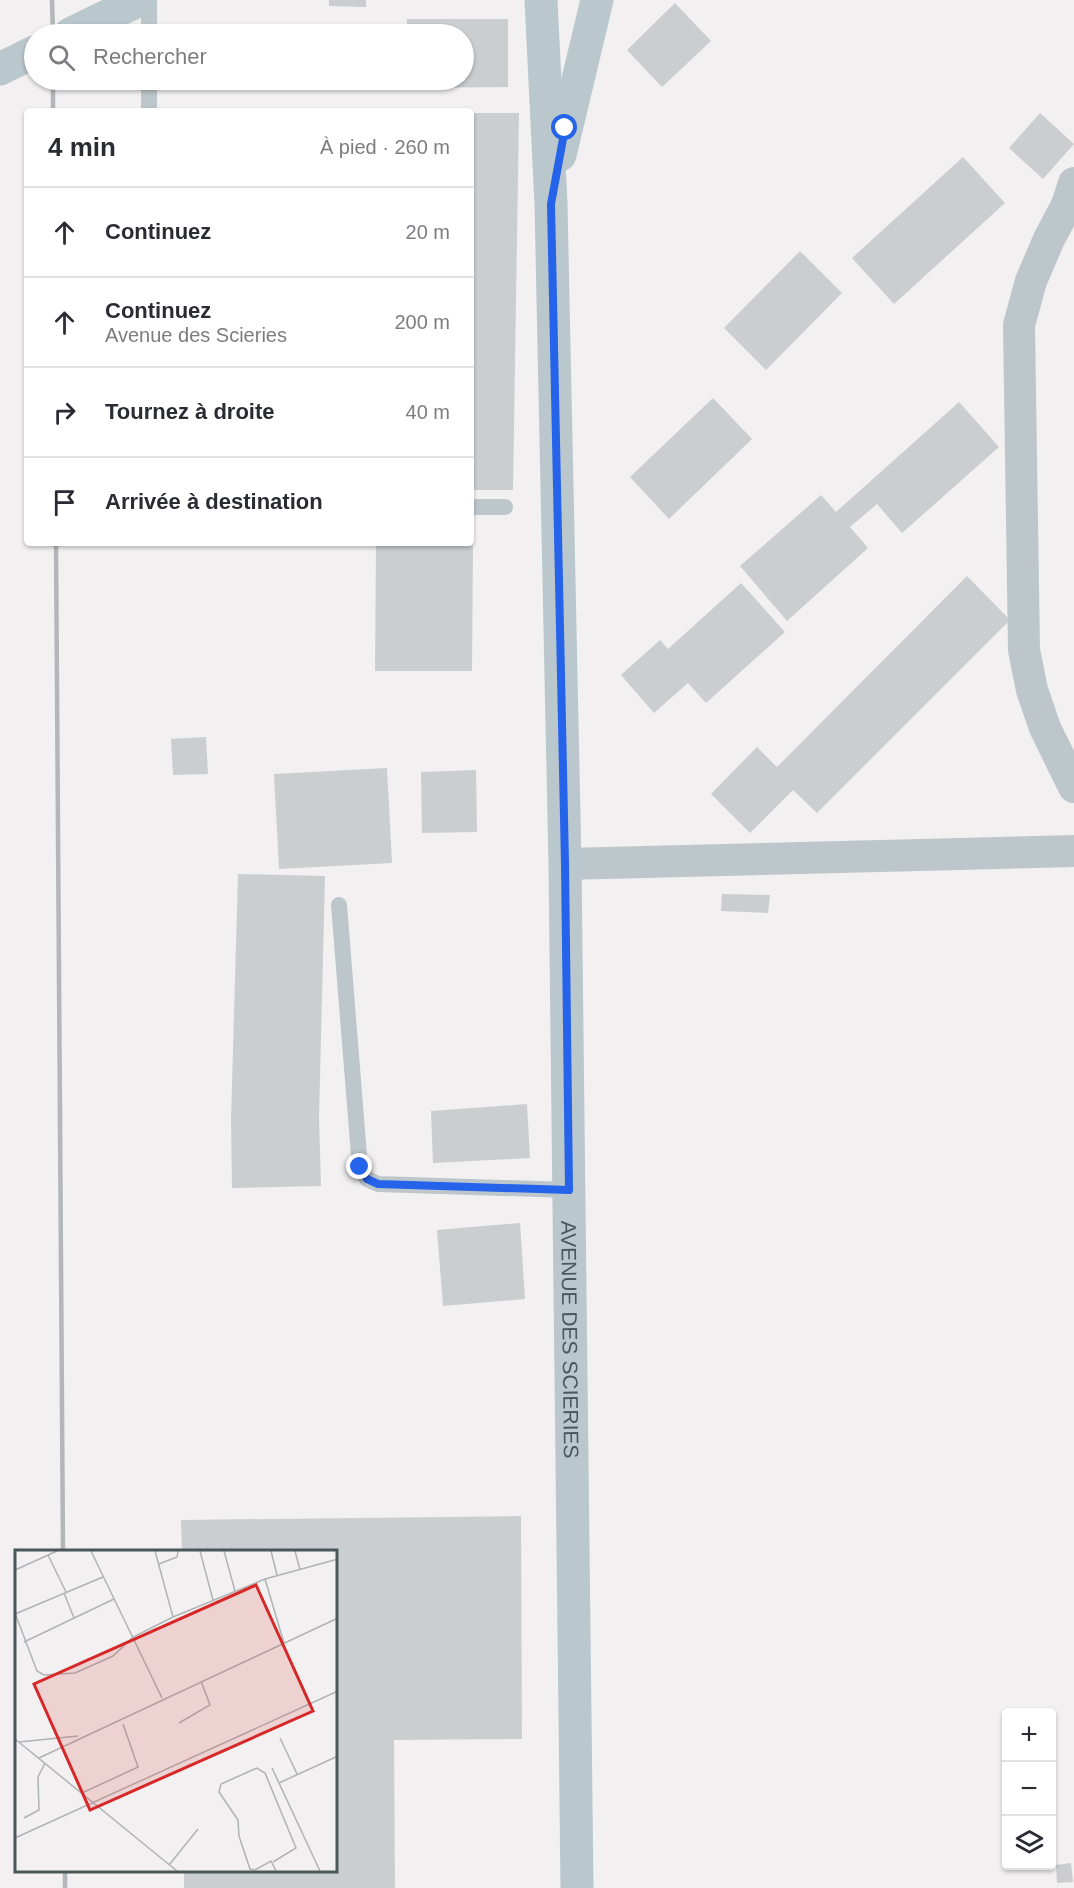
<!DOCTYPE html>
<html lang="fr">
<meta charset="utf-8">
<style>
:root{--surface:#fff;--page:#f7f7f7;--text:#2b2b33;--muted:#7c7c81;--line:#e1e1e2}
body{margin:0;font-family:Arial,sans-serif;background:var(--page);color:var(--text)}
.controls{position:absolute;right:18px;bottom:18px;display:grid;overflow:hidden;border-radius:6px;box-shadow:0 2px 4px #0004}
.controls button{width:54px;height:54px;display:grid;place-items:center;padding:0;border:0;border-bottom:2px solid var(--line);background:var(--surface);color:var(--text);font:30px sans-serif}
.stop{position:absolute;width:18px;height:18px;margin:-14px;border:4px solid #2563eb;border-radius:50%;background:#fff}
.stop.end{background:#2563eb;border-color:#fff;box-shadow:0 2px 6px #0008}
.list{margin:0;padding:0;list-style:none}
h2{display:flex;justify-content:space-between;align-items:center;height:78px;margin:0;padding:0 24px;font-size:26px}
h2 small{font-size:20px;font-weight:400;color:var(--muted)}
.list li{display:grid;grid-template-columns:39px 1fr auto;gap:18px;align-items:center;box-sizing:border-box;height:90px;padding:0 24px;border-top:2px solid var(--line)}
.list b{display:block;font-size:22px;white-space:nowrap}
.list p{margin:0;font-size:20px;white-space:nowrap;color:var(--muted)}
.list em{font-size:20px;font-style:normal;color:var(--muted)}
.icon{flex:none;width:33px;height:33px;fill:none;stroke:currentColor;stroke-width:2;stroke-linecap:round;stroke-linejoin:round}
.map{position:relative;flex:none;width:1074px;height:1888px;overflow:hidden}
.search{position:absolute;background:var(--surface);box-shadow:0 2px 4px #0004;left:24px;top:24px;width:450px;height:66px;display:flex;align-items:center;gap:15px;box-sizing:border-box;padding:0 21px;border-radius:33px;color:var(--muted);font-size:22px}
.panel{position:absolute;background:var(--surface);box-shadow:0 2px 4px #0004;left:24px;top:108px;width:450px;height:438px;border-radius:6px}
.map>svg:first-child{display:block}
</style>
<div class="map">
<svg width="1074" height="1888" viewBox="0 0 1074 1888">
<rect width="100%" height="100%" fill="#f2f0f0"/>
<!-- building -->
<path fill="#caced1" d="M 329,0 L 366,0 L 366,7 L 329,6 Z
M 675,3 L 711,41 L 662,87 L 627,50 Z
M 407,19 L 508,19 L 508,87 L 407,88 L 407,80 L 464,80 L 464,34 L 407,34 Z
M 471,113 L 519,113 L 513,490 L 471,490 Z
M 1040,113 L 1074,144 L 1043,179 L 1009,148 Z
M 963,157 L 1005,203 L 894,304 L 852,258 Z
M 800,251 L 842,293 L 766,370 L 724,328 Z
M 713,398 L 752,439 L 669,519 L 630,477 Z
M 959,402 L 999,447 L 902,533 L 877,504 L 850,527 L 868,548 L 787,621 L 740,566 L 821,495 L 836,512 Z
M 376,545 L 473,546 L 472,671 L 375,671 Z
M 967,576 L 1010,620 L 817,813 L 793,790 L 750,833 L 711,794 L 757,747 L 777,767 Z
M 741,583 L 785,632 L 706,703 L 688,683 L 654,713 L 621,675 L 660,640 L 668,649 Z
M 206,737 L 208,774 L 173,775 L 171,739 Z
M 387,768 L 392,863 L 279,869 L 274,774 Z
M 476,770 L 477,832 L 422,833 L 421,772 Z
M 238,874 L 325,876 L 319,1118 L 321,1186 L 232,1188 L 231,1120 Z
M 722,894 L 770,895 L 768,913 L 721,911 Z
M 527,1104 L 530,1158 L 433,1163 L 431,1111 Z
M 520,1223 L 525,1299 L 443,1306 L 437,1230 Z
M 521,1516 L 522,1739 L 394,1740 L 395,1888 L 184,1888 L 184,1872 L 336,1872 L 336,1552 L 182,1552 L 181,1520 Z
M 1071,1863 L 1073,1882 L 1057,1883 L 1056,1865 Z"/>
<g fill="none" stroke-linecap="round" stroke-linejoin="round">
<!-- lane -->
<path stroke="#bdc7cb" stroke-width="16" d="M 149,34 L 149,0
M 149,111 L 149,80
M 471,507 L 505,507
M 339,905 L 360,1168 L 367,1179 L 378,1184 L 569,1190"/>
<!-- street -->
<path stroke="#bdc7cb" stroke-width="32" d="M 1074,183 L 1067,205 L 1049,239 L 1031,281 L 1019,325 L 1024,650 L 1032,690 L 1045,728 L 1074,787
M 565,864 L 1074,851"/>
<!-- secondary -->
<g stroke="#bac7cc" stroke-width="33">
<path id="s1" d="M 541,0 L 551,204 L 565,864 L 577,1888"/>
<path d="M 70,34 L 140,0"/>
<path d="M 0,69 L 34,52"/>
<path d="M 560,155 L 597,0"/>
</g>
<!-- rail -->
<path stroke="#b3b7b9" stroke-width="4.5" d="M 52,0 L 53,34
M 53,80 L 53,111
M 56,543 L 63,1552
M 65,1872 L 65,1888"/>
</g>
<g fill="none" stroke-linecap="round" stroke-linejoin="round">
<!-- route -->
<path stroke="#2563eb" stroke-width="8" d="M 360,1167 L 367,1179 L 378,1184 L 569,1190 L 565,864 L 551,204 L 565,128"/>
</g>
<g text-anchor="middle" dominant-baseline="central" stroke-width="4.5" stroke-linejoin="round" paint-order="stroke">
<!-- street labels -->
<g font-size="21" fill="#4a575b" stroke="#fff">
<text stroke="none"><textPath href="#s1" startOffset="1340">AVENUE DES SCIERIES</textPath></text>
</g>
</g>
<!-- overview -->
<g transform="translate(15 1550)">
<rect width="322" height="322" fill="#f2f0f0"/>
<path fill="none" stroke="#afb3b4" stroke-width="1.5" d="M 76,1 L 147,148M 140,1 L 158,67M 185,1 L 198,50M 209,1 L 220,41M 256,1 L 262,25M 280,1 L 285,20M 33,5 L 51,42M 144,14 L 162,7 L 163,1M 0,20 L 42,1M 250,29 L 269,93M 49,43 L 59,68M 0,63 L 22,121 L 29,125 L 60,123 L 98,106 L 118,87 L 158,67 L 250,29 L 323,9M 0,64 L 88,27M 9,92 L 99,49M 164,173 L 195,155 L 186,131M 265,188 L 282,224M 0,189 L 162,321M 4,192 L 63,186M 24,208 L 323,68M 257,218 L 305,321M 264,233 L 323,206M 67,243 L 123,217 L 108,174M 9,268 L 24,260 L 23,227 L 30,213M 0,288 L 323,141M 258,312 L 281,298 L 250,223 L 242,218 L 206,234 L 204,242 L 223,270 L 224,286 L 235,319 L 240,320 L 256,311 L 261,321M 154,315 L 183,279"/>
<path fill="#d62828" fill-opacity="0.15" stroke="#d62828" stroke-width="3" d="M 241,35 L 298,161 L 75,260 L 19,134 Z"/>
<rect width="322" height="322" fill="none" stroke="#4a575b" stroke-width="3"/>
</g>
</svg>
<div class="controls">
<button>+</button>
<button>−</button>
<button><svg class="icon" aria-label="layers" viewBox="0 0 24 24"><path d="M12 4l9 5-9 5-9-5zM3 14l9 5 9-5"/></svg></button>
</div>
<div class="stop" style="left:565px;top:128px"></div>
<div class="stop end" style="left:360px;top:1167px"></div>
<div class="search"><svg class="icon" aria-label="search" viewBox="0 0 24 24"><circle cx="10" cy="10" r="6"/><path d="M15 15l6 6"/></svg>Rechercher</div>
<section class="panel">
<h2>4 min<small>À pied · 260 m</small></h2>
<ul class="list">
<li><svg class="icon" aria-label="ahead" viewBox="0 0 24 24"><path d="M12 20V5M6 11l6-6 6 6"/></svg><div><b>Continuez</b></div><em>20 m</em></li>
<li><svg class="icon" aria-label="ahead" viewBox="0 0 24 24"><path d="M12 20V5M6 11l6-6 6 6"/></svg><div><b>Continuez</b><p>Avenue des Scieries</p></div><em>200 m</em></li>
<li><svg class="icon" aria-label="right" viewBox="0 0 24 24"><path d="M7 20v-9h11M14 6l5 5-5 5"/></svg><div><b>Tournez à droite</b></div><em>40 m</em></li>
<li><svg class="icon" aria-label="arrive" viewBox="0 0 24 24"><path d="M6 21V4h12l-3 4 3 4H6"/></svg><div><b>Arrivée à destination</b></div></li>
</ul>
</section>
</div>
